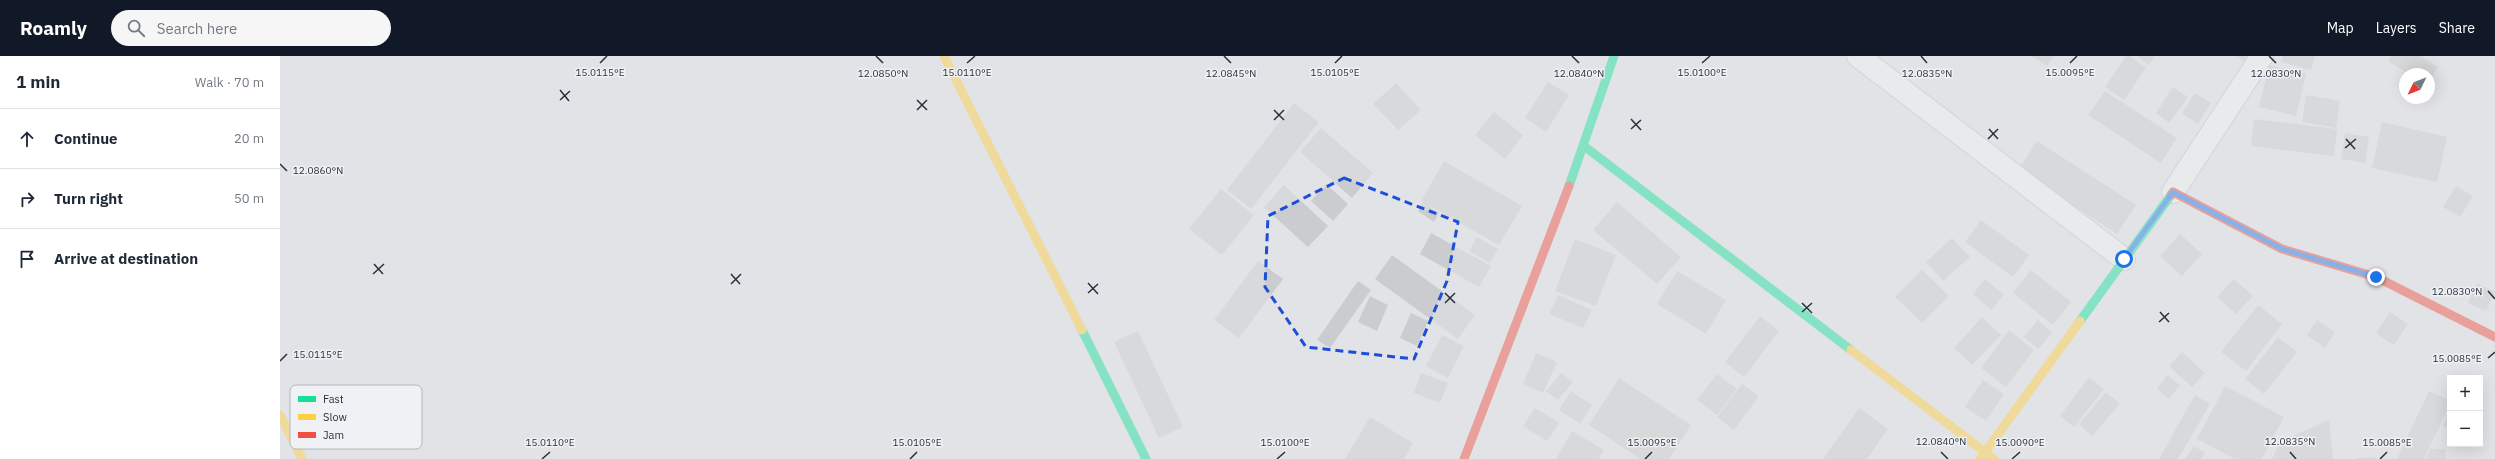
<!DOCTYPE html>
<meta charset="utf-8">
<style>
:root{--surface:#fff;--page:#f6f6f7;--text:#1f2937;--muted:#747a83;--line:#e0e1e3;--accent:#111827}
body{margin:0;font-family:"IBM Plex Sans",sans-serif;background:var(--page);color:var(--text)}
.controls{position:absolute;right:12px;bottom:12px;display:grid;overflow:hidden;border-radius:0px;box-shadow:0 4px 16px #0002}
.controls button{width:36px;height:36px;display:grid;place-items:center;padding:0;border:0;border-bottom:1px solid var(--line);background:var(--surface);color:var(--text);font:20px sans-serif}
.compass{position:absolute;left:2119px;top:12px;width:36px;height:36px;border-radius:50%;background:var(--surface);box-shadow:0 4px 16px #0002;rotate:227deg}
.stop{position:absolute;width:12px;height:12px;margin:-9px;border:3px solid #1a73e8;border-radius:50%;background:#fff}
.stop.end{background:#1a73e8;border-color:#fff;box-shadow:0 1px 4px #0008}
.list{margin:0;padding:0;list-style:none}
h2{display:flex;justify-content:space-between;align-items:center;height:52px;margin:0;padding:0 16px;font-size:17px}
h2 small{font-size:13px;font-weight:400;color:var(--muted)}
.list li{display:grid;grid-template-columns:26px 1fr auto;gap:12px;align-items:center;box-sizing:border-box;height:60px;padding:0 16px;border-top:1px solid var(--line)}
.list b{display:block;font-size:15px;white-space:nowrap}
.list em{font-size:13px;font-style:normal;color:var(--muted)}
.icon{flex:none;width:22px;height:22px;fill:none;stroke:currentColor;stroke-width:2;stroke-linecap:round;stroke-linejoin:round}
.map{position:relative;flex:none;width:2215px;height:403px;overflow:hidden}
header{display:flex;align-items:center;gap:24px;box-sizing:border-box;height:56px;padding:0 20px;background:var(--accent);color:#fff}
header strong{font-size:19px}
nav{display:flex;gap:22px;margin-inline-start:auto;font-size:14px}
.search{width:280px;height:36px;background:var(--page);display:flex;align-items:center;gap:10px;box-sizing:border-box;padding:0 14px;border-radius:22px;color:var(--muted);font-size:15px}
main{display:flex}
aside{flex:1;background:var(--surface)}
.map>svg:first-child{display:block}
</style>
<header>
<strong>Roamly</strong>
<div class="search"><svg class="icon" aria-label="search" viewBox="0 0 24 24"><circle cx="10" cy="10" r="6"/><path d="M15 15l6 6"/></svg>Search here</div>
<nav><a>Map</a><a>Layers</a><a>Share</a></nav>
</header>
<main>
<aside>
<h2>1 min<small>Walk · 70 m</small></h2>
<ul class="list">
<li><svg class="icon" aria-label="ahead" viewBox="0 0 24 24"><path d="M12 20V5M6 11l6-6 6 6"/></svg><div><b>Continue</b></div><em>20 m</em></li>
<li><svg class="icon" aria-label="right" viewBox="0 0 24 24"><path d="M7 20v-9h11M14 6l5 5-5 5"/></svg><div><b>Turn right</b></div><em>50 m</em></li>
<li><svg class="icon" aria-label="arrive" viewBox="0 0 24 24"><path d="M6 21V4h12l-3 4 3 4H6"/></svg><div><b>Arrive at destination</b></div></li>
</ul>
</aside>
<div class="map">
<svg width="2215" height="403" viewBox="0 0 2215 403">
<rect width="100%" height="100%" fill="#e1e3e6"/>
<!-- building -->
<path fill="#cbcccf" d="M 1751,0 L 1774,0 L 1767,10 Z
M 1846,0 L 1850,0 L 1866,12 L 1844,44 L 1825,31 Z
M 1857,0 L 1875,0 L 1869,9 Z
M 1955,0 L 1967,0 L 1964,5 Z
M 2003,0 L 2035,0 L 2031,14 L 2001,6 Z
M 2111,0 L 2141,0 L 2158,11 L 2149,26 L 2149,18 L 2129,18 L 2108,5 Z
M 1989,9 L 2026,18 L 2016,60 L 1979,51 Z
M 1268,26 L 1289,39 L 1266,76 L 1245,62 Z
M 1116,27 L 1141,54 L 1118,74 L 1093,48 Z
M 1893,31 L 1908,41 L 1889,67 L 1876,57 Z
M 1825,35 L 1897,82 L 1881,107 L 1808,59 Z
M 1915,37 L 1931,47 L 1918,68 L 1902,57 Z
M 2026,39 L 2060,45 L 2056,72 L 2022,66 Z
M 1014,47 L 1039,66 L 971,153 L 947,134 Z
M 1214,56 L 1243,79 L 1225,103 L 1195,79 Z
M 1974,63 L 2057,73 L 2054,100 L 1971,90 Z
M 2102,66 L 2167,81 L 2157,126 L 2092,112 Z
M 1041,72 L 1093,117 L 1072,142 L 1020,96 Z
M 2065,77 L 2089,81 L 2085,107 L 2061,103 Z
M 1757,85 L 1856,149 L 1837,178 L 1738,114 Z
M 1164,105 L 1242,150 L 1219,189 L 1141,145 Z
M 1046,128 L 1068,148 L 1053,165 L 1031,145 Z
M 1004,129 L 1048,170 L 1028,191 L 984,151 Z
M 2176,130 L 2193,140 L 2180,161 L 2163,151 Z
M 941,133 L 974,159 L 942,199 L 909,173 Z
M 1143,146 L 1159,157 L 1154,166 L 1138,155 Z
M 1337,146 L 1401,201 L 1377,228 L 1313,174 Z
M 1701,164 L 1749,199 L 1733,221 L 1685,186 Z
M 1151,177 L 1211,210 L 1199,231 L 1140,198 Z
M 1900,178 L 1922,198 L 1902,220 L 1880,200 Z
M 1197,181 L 1218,193 L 1210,207 L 1189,195 Z
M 1672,182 L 1690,201 L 1663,225 L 1646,206 Z
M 1295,183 L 1336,199 L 1316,250 L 1275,235 Z
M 1112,199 L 1195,259 L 1178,283 L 1095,223 Z
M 978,205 L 1003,223 L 959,282 L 934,264 Z
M 1642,214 L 1669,240 L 1642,267 L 1615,241 Z
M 1751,214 L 1791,246 L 1773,269 L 1733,237 Z
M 1397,215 L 1446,244 L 1426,278 L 1377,248 Z
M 1705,223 L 1724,239 L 1711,254 L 1693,238 Z
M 1954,223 L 1973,240 L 1956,258 L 1937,241 Z
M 1078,225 L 1091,234 L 1050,292 L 1037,284 Z
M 2197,227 L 2215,236 L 2206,255 L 2188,247 Z
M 1278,239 L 1312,254 L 1303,272 L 1269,258 Z
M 1090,240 L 1108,249 L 1097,275 L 1078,266 Z
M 1978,249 L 2002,268 L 1966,315 L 1941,296 Z
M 2110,256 L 2128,268 L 2114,289 L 2096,277 Z
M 1131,257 L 1148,265 L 1137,290 L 1120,282 Z
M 1480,260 L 1499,275 L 1464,321 L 1445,306 Z
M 1702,261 L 1721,279 L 1692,309 L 1674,292 Z
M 1758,264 L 1772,277 L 1758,293 L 1744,281 Z
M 2037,264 L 2055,276 L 2045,292 L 2027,279 Z
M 1729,274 L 1754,294 L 1726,331 L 1701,312 Z
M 858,275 L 903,371 L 879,382 L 834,286 Z
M 1162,279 L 1184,290 L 1168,322 L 1146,310 Z
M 1998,281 L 2017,296 L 1984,338 L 1965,323 Z
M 1902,296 L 1925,317 L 1912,331 L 1889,310 Z
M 1256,297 L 1277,306 L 1263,337 L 1243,328 Z
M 1141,317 L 1168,327 L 1160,347 L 1134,337 Z
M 1281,317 L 1293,326 L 1278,344 L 1266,335 Z
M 1437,318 L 1457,333 L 1437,359 L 1417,344 Z
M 1887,319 L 1900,329 L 1889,343 L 1877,333 Z
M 1809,321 L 1824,333 L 1794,371 L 1780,360 Z
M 1339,322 L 1411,369 L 1389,403 L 1360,403 L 1309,369 Z
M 1703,324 L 1724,338 L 1706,365 L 1685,351 Z
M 1462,328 L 1479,340 L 1454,374 L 1437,361 Z
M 1945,330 L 2004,361 L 1982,403 L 1955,403 L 1917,383 Z
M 1291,335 L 1312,349 L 1300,368 L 1279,354 Z
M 2149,335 L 2170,344 L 2170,348 L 2144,403 L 2117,403 Z
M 1826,336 L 1840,348 L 1812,380 L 1799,368 Z
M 1915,339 L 1930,348 L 1898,403 L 1879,403 Z
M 1255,352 L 1279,367 L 1267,385 L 1243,370 Z
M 1579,352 L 1608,373 L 1587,403 L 1543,403 Z
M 2170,352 L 2170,373 L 2163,370 Z
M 1090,361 L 1133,387 L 1124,403 L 1065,403 Z
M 2049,364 L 2053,403 L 1992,403 L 2000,386 Z
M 1292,375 L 1324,394 L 1319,403 L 1276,403 Z
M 1914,390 L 1925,397 L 1921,403 L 1905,403 Z
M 2150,393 L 2165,393 L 2166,403 L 2146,403 Z
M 2097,401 L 2097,403 L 2076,403 L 2076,402 Z"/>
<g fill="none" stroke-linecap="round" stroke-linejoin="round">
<!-- street casing -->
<g stroke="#c0c1c4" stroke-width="24">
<path id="street" d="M 1578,0 L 1844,203
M 1893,136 L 1982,0"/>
</g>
<!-- street -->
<use href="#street" stroke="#f0f1f3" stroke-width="22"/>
<!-- fast -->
<path stroke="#16e098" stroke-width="9" d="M 1304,90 L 1571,294
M 1289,130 L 1334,0
M 1800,265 L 1891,139
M 802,274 L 866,403"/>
<!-- slow -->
<path stroke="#ffcf43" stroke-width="9" d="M 664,0 L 802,274
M 1571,294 L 1714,403
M 0,359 L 22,403
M 1700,403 L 1800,265"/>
<!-- jam -->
<path stroke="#f24e42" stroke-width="9" d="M 1891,139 L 1893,136 L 2002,193 L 2096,221 L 2215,281
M 1184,403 L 1289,130"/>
</g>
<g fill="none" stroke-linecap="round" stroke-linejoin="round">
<!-- route -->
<path stroke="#1a73e8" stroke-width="5" d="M 1844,203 L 1893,136 L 2002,193 L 2096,221"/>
</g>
<!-- marked area -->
<path d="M0 0H2215V403H0ZM 1064,122 L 1178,166 L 1167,225 L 1134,303 L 1026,291 L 985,231 L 988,160 Z" fill="#e1e3e6" fill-opacity=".55" fill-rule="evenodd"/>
<path fill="none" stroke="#1d4ed8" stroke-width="3" stroke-dasharray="8 5" stroke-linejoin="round" d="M 1064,122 L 1178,166 L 1167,225 L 1134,303 L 1026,291 L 985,231 L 988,160 Z"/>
<!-- ticks -->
<path fill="none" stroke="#2a2f3d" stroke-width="1.5" d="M 596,0 L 603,7M 944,0 L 951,7M 1292,0 L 1299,7M 1641,0 L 1647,7M 1989,0 L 1996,7M 320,7 L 327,0M 687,7 L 695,0M 1055,7 L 1062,0M 1422,7 L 1430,0M 1790,7 L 1797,0M 280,34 L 289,45M 280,44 L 290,35M 637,44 L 647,54M 637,54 L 647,44M 994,54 L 1004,64M 1351,63 L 1361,74M 994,64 L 1004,54M 1351,73 L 1361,64M 1709,73 L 1718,83M 1708,83 L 1718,73M 2066,83 L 2075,93M 2065,92 L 2076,83M 0,108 L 7,115M 94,208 L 103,218M 93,218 L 104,208M 451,218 L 460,228M 808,227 L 818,238M 451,228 L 461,218M 2208,235 L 2215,243M 808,237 L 818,228M 1165,237 L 1175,247M 1165,247 L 1175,237M 1522,247 L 1532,257M 1522,256 L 1532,247M 1880,256 L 1889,266M 1879,266 L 1889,257M 2208,302 L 2215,296M 0,305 L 7,298M 1661,396 L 1668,403M 2010,396 L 2016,403M 262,403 L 270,396M 630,403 L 637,396M 997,403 L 1005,396M 1365,403 L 1372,396M 1732,403 L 1740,396M 2100,403 L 2107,396"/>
<!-- legend -->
<rect x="10" y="329" width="132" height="64" rx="6" fill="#eff1f5" stroke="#b4b7be" stroke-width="1"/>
<rect x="18" y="340" width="18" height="6" fill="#16e098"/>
<rect x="18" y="358" width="18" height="6" fill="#ffcf43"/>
<rect x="18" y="376" width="18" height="6" fill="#f24e42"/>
<g font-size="11" fill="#2a2f3d">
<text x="43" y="347">Fast</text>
<text x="43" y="365">Slow</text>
<text x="43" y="383">Jam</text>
</g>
<g font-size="10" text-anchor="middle" fill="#2a2f3d" stroke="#eff1f5" stroke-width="3" stroke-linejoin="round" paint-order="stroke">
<text x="320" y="20">15.0115°E</text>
<text x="687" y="20">15.0110°E</text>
<text x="1055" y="20">15.0105°E</text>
<text x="1422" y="20">15.0100°E</text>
<text x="1790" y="20">15.0095°E</text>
<text x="951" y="21">12.0845°N</text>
<text x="1299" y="21">12.0840°N</text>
<text x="1996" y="21">12.0830°N</text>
<text x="603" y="21">12.0850°N</text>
<text x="1647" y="21">12.0835°N</text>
<text x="38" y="118">12.0860°N</text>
<text x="2177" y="239">12.0830°N</text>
<text x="38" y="302">15.0115°E</text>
<text x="2177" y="306">15.0085°E</text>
<text x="1661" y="389">12.0840°N</text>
<text x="2010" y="389">12.0835°N</text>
<text x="270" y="390">15.0110°E</text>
<text x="637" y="390">15.0105°E</text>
<text x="1005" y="390">15.0100°E</text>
<text x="1372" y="390">15.0095°E</text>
<text x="1740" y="390">15.0090°E</text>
<text x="2107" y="390">15.0085°E</text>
</g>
</svg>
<div class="controls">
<button>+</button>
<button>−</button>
</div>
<svg class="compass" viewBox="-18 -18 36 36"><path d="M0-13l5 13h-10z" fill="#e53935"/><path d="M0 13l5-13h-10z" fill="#747a83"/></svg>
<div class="stop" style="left:1844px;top:203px"></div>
<div class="stop end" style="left:2096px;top:221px"></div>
</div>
</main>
